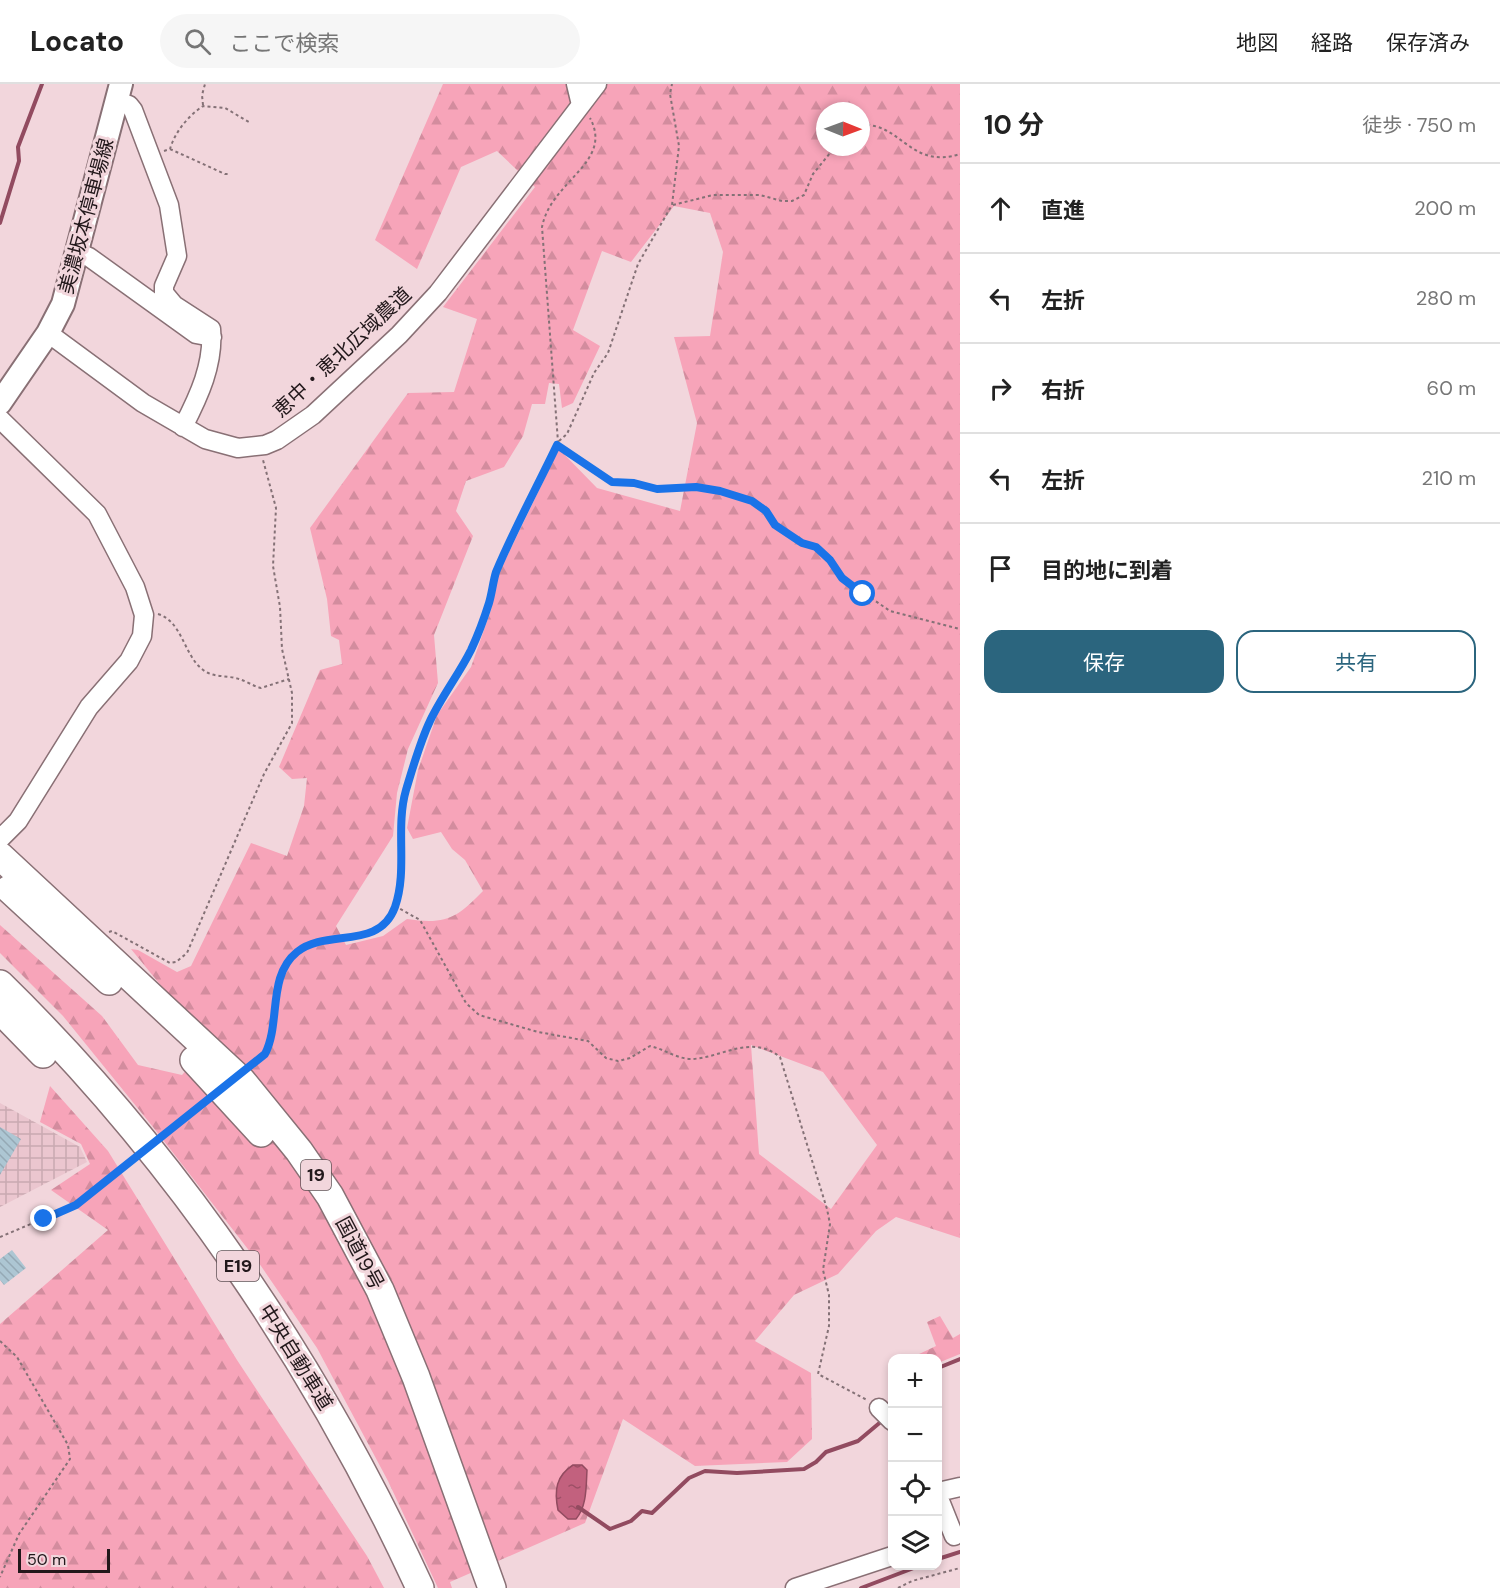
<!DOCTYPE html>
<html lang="ja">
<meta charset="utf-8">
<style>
:root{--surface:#fff;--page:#f6f6f6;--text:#222;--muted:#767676;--line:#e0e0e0;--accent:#2b657e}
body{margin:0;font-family:"DM Sans","Noto Sans JP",sans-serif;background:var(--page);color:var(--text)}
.controls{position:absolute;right:18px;bottom:18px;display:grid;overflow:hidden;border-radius:12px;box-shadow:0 3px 9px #0003}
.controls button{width:54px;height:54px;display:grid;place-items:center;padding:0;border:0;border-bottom:2px solid var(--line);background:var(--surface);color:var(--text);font:30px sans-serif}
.compass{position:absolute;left:816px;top:18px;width:54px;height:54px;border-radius:50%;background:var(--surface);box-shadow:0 3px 9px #0003;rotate:91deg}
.scale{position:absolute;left:18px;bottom:15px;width:92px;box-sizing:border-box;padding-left:6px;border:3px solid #22181b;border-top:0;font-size:16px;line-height:21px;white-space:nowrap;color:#22181b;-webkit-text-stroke:4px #f2d6dc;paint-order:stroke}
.stop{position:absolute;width:18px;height:18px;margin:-14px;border:4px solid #1a73e8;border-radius:50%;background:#fff}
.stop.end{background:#1a73e8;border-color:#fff;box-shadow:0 2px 6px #0008}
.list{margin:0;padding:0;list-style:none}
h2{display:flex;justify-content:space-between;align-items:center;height:78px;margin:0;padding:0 24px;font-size:26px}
h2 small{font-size:20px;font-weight:400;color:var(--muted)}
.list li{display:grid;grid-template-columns:39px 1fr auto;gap:18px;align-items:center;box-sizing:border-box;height:90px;padding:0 24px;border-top:2px solid var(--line)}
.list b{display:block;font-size:22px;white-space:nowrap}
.list em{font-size:20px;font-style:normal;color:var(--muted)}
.actions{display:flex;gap:12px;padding:18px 24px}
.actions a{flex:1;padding:14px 0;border:2px solid var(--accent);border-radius:18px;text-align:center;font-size:21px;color:var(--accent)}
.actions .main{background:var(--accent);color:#fff}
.icon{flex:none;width:33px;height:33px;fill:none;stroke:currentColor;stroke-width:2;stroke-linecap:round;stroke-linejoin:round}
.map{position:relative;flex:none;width:960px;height:1504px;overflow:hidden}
header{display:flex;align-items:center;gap:36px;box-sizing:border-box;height:84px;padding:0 30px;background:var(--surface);border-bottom:2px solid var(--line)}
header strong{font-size:28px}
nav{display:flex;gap:33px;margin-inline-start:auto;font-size:21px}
.search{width:420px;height:54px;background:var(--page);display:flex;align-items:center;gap:15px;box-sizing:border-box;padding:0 21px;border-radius:33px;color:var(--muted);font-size:22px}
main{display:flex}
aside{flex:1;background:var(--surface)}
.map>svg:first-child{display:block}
</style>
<header>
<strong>Locato</strong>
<div class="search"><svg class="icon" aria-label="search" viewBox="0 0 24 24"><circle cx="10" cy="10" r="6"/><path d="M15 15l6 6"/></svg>ここで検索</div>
<nav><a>地図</a><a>経路</a><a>保存済み</a></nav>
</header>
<main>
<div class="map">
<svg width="960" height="1504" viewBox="0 0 960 1504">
<defs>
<pattern id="industrial-grid" width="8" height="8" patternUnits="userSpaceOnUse" patternTransform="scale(1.5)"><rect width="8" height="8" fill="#ebc6cf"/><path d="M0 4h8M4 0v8" fill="none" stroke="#c9a9b1"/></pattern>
<pattern id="forest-firs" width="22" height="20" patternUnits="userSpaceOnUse" patternTransform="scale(1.5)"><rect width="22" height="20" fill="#f7a4b9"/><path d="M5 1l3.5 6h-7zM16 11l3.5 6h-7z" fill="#d38c9e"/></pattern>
<pattern id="water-ripples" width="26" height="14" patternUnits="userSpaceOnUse" patternTransform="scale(1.5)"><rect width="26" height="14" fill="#c2617e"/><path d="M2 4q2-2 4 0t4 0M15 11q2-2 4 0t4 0" fill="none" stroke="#9d4f66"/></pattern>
<pattern id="building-back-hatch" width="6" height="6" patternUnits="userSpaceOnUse" patternTransform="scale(1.5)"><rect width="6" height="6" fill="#adc6d3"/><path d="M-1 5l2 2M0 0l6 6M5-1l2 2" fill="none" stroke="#95a9b5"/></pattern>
</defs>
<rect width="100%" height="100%" fill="#f2d6dc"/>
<!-- industrial -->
<path fill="url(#industrial-grid)" d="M 0,1019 L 80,1063 L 87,1078 L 0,1123 Z"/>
<!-- forest -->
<path fill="url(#forest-firs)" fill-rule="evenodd" d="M 443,0 L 960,0 L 960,1154 L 896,1133 L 876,1147 L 838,1190 L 794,1211 L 755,1257 L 811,1289 L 812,1355 L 787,1378 L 695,1382 L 623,1335 L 585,1439 L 450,1498 L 452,1504 L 438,1504 L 388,1397 L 317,1264 L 261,1182 L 153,1043 L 63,932 L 0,869 L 0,841 L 102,932 L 138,981 L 182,991 L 214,955 L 167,909 L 131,865 L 138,866 L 177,888 L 191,882 L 251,759 L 287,772 L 304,722 L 307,694 L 292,695 L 279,683 L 320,586 L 342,580 L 339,556 L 331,552 L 327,515 L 310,444 L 408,309 L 454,308 L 477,235 L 443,223 L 535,103 L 497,67 L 461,83 L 417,185 L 375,156 ZM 825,27 L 861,27 L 861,63 L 825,63 ZM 674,122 L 710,129 L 723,168 L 710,252 L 674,253 L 697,339 L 680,427 L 597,404 L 559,365 L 497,493 L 491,526 L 471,583 L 437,631 L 418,686 L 407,744 L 413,755 L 441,748 L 452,765 L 465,776 L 483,807 C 457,834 446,841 407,835 L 383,852 L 346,861 L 336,842 L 393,752 L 397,709 L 408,665 L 438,599 L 434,551 L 473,452 L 456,427 L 466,397 L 504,383 L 523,352 L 532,320 L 545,320 L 549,299 L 559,300 L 562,324 L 573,319 L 600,262 L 573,246 L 602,167 L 631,178 ZM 751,961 L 823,988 L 877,1061 L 831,1125 L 759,1070 Z
M 50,1002 L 108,1067 L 237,1276 L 367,1472 L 384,1504 L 0,1504 L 0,1240 L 108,1146 L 51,1106 L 90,1080 L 81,1060 L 40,1038 Z
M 940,1232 L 953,1254 L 960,1250 L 960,1270 L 938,1279 L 938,1274 L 917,1274 L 917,1271 L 936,1262 L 927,1238 Z"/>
<!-- water -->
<path fill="url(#water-ripples)" stroke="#924b60" stroke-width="1.5" d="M 573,1381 L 582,1381 L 587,1386 C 586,1403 587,1422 576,1435 L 568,1435 L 558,1426 C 554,1406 556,1392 573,1381 Z"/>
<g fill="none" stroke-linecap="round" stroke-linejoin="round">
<!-- stream -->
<path stroke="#924b60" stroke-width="4" d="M 0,139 L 19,77 L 18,63 L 42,0
M 938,1284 L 960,1275
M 578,1423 L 610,1445 L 631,1437 L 642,1427 L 652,1429 L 689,1394 L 705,1387 L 737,1389 L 804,1385 L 816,1378 L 826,1368 L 858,1357 L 883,1336
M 938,1475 L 960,1468
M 861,1504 L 919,1482"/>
</g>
<!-- building -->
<path fill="url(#building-back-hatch)" d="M 0,1043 L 21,1055 L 0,1091 Z
M 12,1166 L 26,1184 L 4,1201 L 0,1196 L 0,1175 Z"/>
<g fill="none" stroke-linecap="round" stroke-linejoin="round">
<!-- minor casing -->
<g stroke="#897075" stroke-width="21">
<path id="minor" d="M 576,0 L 581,21
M 116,17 L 129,21 L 133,26 L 169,121 L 177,172 L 164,202 L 164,209 L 174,221 L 211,245 C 214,280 199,312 183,343
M 77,168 L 89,173 L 196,250 L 212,253
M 48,249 L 143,319 L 205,355 L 238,364 L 265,361 L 277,356 L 313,331 L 399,251 L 438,209 L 597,0
M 0,335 L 97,430 L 135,503 L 144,531 L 142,552 L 129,577 L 89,623 L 18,737 L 0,755
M 879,1324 L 892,1337
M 938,1408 L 960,1403
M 938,1412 L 954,1452
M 795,1504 L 892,1472"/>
</g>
<!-- major casing -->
<g stroke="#897075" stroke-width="26">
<path id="major" d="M 0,319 L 48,249 L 63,220 L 121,0"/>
</g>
<!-- highway casing -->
<g stroke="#897075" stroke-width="30">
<path id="highway" d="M 0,772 L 242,997 L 299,1067 L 330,1112 L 380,1206 L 416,1293 L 492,1504
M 9,805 L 109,897
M 0,900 C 177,1073 317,1280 420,1504
M 0,926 L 43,970
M 194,976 L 261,1049"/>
</g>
<!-- path -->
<path stroke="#847176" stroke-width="2" stroke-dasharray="3 3" stroke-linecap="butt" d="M 203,21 L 202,11 L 205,0
M 861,41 C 901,38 910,86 960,70
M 170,65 L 225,90 L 229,90
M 164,67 L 170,65 C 175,48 188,32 203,22 L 225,24 L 249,38
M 673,121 L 713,111 L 760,111 L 782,117 L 792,117 L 804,111 L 813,90 L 835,63
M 559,357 L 567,350 L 594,289 L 608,269 L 638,180 L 672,121 L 679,62 L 670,10 L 672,0
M 557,361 L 612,398 L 634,399 L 657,405 L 696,403 L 720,407 L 752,417 L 766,427 L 775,441 L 802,459 L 816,463 L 830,475 L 842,494 L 890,527 L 960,545
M 158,530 C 182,537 184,571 202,585 C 212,594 227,591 239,595 C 246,597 253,602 261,604 L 289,595
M 395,822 L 420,836 L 466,919 L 479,931 L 538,948 L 588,957 L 606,974 L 618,977 L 630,974 L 650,962 C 664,965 675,974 690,975 C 720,975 751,949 780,973 L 827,1125 L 830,1140 L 823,1186 L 829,1211 L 829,1242 L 818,1290 L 867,1316
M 109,848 L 112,847 L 170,879 L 176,878 L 187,869 L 264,690 L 292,639 L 292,609 L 282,565 L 280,523 L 273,482 L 276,424 L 263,376
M 256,978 L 265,970 L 271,959 L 273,929 L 281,894 L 286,881 L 297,868 L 323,857 L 363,852 L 375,847 L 384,840 L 395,822 L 401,785 L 401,736 L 405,709 L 417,674 L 430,639 L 470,567 L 489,520 L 496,490 L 558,358 L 542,143 C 551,96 614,79 590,34
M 173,1045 L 200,1024
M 0,1153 L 76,1121 L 110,1095
M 0,1257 L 17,1273 L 68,1361 L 70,1375 L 19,1450 L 0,1493
M 898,1504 L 912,1497 L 960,1484"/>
<!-- minor -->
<use href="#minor" stroke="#fff" stroke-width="18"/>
<!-- major -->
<use href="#major" stroke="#fff" stroke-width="22"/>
<!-- highway -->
<use href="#highway" stroke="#fff" stroke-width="27"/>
<!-- path-bridge -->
<path stroke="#847176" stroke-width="2" stroke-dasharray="3 3" stroke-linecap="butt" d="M 200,1024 L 256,978
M 110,1095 L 173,1045"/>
</g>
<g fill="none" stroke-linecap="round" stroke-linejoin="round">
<!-- route -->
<path stroke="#1a73e8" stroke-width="8" d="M 44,1135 L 76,1121 L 265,970 C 281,939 267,892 297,868 C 327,844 379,867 395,823 C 408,786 395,744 406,706 C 413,683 420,658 430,637 C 442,612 459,590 471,566 C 478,551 484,535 489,519 C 492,509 493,498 496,488 C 514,445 537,403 557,361 L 612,398 L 634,399 L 657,405 L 696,403 L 720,407 L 752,417 L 766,427 L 775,441 L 802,459 L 816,463 L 830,476 L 842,494 L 863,510"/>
</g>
<g text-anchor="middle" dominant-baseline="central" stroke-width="6" stroke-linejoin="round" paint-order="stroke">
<!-- shield labels -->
<g fill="#f2d6dc" stroke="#605155" stroke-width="1.5">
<rect x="301" y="1076" width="30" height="30" rx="4.5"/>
<rect x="217" y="1167" width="42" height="30" rx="4.5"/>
</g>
<g font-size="18" font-weight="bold" fill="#22181b">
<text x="316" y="1091">19</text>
<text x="238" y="1182">E19</text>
</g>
<!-- street labels -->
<g font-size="20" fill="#22181b" stroke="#f2d6dc">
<text transform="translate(86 132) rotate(-75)">美濃坂本停車場線</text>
<text transform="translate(342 268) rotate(-43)">恵中・恵北広域農道</text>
<text transform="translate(360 1169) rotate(62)">国道19号</text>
<text transform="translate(296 1273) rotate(58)">中央自動車道</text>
</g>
</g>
</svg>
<div class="controls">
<button>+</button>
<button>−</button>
<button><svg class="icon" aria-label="locate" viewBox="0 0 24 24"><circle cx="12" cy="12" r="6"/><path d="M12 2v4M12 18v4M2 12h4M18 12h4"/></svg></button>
<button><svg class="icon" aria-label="layers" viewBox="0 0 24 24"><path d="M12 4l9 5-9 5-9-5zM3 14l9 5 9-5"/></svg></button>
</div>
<svg class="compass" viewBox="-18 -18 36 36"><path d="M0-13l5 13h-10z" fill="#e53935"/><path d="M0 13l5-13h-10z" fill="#767676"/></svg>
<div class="scale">50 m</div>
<div class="stop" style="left:863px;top:510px"></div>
<div class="stop end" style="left:44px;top:1135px"></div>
</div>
<aside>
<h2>10 分<small>徒歩 · 750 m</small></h2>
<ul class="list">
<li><svg class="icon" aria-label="ahead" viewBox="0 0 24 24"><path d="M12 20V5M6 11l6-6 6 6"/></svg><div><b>直進</b></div><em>200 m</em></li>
<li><svg class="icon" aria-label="left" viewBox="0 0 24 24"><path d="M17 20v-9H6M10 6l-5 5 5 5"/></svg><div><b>左折</b></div><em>280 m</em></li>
<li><svg class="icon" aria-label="right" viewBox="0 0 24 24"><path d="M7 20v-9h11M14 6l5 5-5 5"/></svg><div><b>右折</b></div><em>60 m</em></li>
<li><svg class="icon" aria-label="left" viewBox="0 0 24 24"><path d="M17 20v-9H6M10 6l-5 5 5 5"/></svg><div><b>左折</b></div><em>210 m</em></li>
<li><svg class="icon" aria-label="arrive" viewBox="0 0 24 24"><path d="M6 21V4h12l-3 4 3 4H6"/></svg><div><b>目的地に到着</b></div></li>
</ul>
<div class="actions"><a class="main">保存</a><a>共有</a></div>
</aside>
</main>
